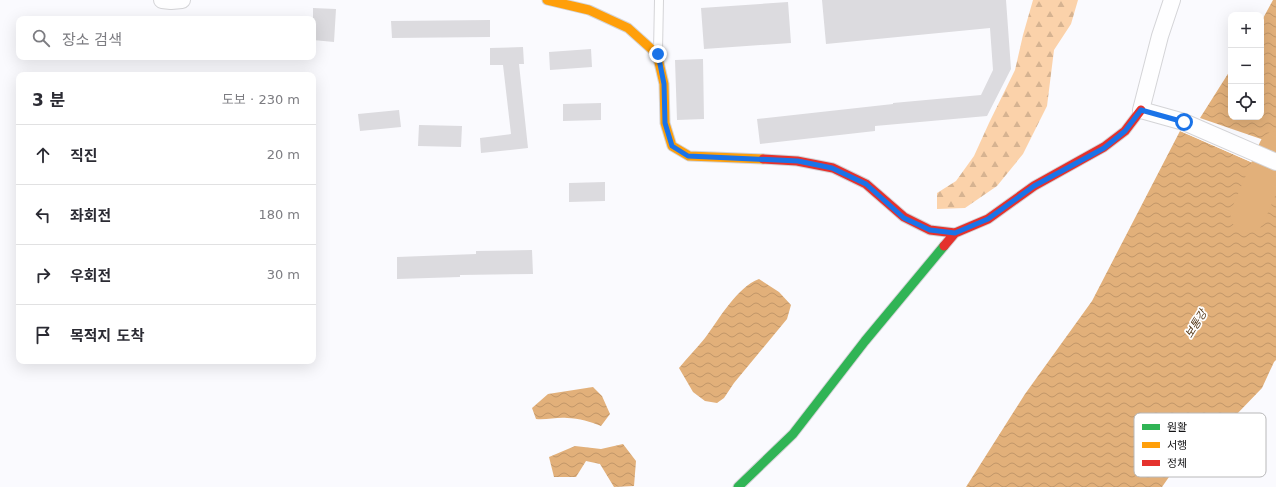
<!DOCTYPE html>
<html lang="ko">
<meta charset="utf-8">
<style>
:root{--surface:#fff;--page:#f7f7f7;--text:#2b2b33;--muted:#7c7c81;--line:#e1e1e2}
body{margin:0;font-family:"DejaVu Sans","Noto Sans KR",sans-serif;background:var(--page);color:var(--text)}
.controls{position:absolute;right:12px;top:12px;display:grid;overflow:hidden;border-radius:8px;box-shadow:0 4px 16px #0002}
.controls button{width:36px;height:36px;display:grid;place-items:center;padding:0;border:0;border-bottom:1px solid var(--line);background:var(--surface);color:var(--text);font:20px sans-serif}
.stop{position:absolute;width:12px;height:12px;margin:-9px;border:3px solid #1a73e8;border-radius:50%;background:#fff}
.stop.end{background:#1a73e8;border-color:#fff;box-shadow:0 1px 4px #0008}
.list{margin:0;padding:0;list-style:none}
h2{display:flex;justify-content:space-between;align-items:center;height:52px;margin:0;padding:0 16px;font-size:17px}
h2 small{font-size:13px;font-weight:400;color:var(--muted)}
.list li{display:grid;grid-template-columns:26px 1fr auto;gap:12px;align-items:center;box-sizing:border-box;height:60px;padding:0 16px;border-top:1px solid var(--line)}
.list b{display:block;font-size:15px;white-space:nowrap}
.list em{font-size:13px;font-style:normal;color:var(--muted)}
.icon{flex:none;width:22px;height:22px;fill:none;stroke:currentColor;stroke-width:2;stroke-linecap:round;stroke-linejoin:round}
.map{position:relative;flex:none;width:1276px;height:487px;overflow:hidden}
.search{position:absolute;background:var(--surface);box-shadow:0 4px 16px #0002;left:16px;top:16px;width:300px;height:44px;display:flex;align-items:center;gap:10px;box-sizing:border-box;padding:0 14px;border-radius:8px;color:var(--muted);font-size:15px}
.panel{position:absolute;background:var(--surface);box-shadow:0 4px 16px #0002;left:16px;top:72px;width:300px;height:292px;border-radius:8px}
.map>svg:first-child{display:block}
</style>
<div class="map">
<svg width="1276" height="487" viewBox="0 0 1276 487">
<defs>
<pattern id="forest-firs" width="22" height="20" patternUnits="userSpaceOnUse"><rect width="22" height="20" fill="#fbd2aa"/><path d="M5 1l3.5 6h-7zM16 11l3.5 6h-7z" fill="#d6b391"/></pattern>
<pattern id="water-waves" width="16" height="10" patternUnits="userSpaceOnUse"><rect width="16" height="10" fill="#e2b07a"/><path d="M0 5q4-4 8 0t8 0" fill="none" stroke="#c19669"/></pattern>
</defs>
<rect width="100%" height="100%" fill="#fafafe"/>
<!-- forest -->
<path fill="url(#forest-firs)" d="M 1033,0 L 1078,0 L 1071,24 L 1054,50 L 1047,106 L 1023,154 L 997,186 L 965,208 L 937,209 L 937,193 L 956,181 L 974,156 L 989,123 L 1015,70 L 1023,35 Z"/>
<!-- water -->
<path fill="url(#water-waves)" d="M 1273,0 L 1276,0 L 1276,144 L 1200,118 L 1231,69 L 1231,117 L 1261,117 L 1261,22 Z
M 1180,131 L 1276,173 L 1276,360 L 1274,362 L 1262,388 L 1235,416 L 1211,435 L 1191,448 L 1178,464 L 1162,487 L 966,487 L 1025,394 L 1092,301 Z
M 759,279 L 779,292 L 791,305 L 787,319 L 734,383 L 724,398 L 717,403 L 705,401 L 693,392 L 679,368 C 687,358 697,348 705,338 C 719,319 737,287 759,279 Z
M 593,387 L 602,396 L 610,414 L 601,426 C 591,422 579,418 567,418 C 557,417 547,420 536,419 L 532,408 L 548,394 Z
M 623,444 L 636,461 L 634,486 L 614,487 L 600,464 L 586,461 L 576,477 L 554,477 L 549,457 L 575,446 L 601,449 Z"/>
<!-- pier -->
<path fill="#fafafe" d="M 1179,129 L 1276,171 L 1276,173 L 1178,130 Z"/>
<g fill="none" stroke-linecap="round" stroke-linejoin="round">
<!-- river -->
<path stroke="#e2b07a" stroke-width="35" d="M 1248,215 L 1276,149"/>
</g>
<!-- building -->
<path fill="#dcdbdf" d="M 822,0 L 1006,0 L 1011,69 L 987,116 L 875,126 L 875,131 L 760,144 L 757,119 L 893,104 L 893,103 L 981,95 L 993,70 L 990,28 L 826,44 Z
M 788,2 L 791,43 L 704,49 L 701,8 Z
M 313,8 L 336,9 L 334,42 L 313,40 Z
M 490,20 L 490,37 L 392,38 L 391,21 Z
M 523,47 L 524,64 L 519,64 L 528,148 L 481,153 L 480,138 L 511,134 L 503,65 L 490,65 L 490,48 Z
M 591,49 L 592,67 L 550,70 L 549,52 Z
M 703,59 L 704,119 L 677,120 L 675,60 Z
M 601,103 L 601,120 L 563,121 L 563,104 Z
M 399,110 L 401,127 L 360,131 L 358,114 Z
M 419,125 L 462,126 L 461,147 L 418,146 Z
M 605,182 L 605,201 L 569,202 L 569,183 Z
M 532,250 L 533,274 L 460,275 L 460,277 L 397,279 L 397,257 L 476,254 L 476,251 Z"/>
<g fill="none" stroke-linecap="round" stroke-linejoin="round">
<!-- lane casing -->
<g stroke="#d4d4d7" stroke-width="10">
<path id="lane" d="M 658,51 L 659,0"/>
</g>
<!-- street casing -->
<g stroke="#d4d4d7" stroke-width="18">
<path id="street" d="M 162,0 L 171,1 L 182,0
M 1172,0 L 1160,36 L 1141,110 L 1184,122 L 1276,162"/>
</g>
<!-- fast casing -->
<g stroke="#d4d4d7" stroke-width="11">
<path id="fast" d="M 738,487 L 793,434 L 865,341 L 944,246"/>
</g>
<!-- slow casing -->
<g stroke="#d4d4d7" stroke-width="11">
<path id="slow" d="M 547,0 L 589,10 L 628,28 L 657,54 L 664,84 L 665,123 L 672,146 L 689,156 L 763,159"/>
</g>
<!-- jam casing -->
<g stroke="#d4d4d7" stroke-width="11">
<path id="jam" d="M 763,159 L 797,161 L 833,168 L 866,184 L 904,217 L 930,230 L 955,233
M 944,246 L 955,233 L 988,219 L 1034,186 L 1104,147 L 1125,131 L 1141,110"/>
</g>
<!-- lane -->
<use href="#lane" stroke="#fefeff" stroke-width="8"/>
<!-- street -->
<use href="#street" stroke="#fefeff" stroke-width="16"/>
<!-- fast -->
<use href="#fast" stroke="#30b455" stroke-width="9"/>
<!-- slow -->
<use href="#slow" stroke="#ff9f0a" stroke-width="9"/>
<!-- jam -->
<use href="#jam" stroke="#e5322d" stroke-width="9"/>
</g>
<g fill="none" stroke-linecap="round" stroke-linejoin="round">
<!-- route -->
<path stroke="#1a73e8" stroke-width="5" d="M 658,54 L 664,84 L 665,123 L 672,146 L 688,156 L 798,161 L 832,168 L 866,184 L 904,218 L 930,230 L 955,233 L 988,219 L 1034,186 L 1104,148 L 1125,131 L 1141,110 L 1184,122"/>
</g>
<g text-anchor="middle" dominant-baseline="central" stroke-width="3.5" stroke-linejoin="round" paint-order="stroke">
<!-- water labels -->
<g font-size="11" font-style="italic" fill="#513413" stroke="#fff">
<text transform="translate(1196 324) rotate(-58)">보통강</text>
</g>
</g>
<!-- legend -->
<rect x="1134" y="413" width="132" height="64" rx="6" fill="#fff" stroke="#b8b8b9" stroke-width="1"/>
<rect x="1142" y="424" width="18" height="6" fill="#30b455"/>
<rect x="1142" y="442" width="18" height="6" fill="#ff9f0a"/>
<rect x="1142" y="460" width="18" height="6" fill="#e5322d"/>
<g font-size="11" fill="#131315">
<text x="1167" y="431">원활</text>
<text x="1167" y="449">서행</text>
<text x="1167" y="467">정체</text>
</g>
</svg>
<div class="controls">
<button>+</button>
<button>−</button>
<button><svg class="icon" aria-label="locate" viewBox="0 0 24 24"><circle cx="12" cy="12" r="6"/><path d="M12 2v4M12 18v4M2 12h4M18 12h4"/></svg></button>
</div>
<div class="stop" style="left:1184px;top:122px"></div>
<div class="stop end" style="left:658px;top:54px"></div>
<div class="search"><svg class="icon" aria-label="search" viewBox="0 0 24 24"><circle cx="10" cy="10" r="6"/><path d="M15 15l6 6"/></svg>장소 검색</div>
<section class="panel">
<h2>3 분<small>도보 · 230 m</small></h2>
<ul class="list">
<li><svg class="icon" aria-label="ahead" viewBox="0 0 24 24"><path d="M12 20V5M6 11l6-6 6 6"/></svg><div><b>직진</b></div><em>20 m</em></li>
<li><svg class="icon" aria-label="left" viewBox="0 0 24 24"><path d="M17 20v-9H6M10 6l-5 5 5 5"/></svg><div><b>좌회전</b></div><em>180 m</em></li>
<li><svg class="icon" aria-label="right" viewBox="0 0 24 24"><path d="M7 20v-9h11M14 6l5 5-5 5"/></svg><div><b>우회전</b></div><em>30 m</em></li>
<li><svg class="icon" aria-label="arrive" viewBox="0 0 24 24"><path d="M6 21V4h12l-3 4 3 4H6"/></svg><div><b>목적지 도착</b></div></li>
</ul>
</section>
</div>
